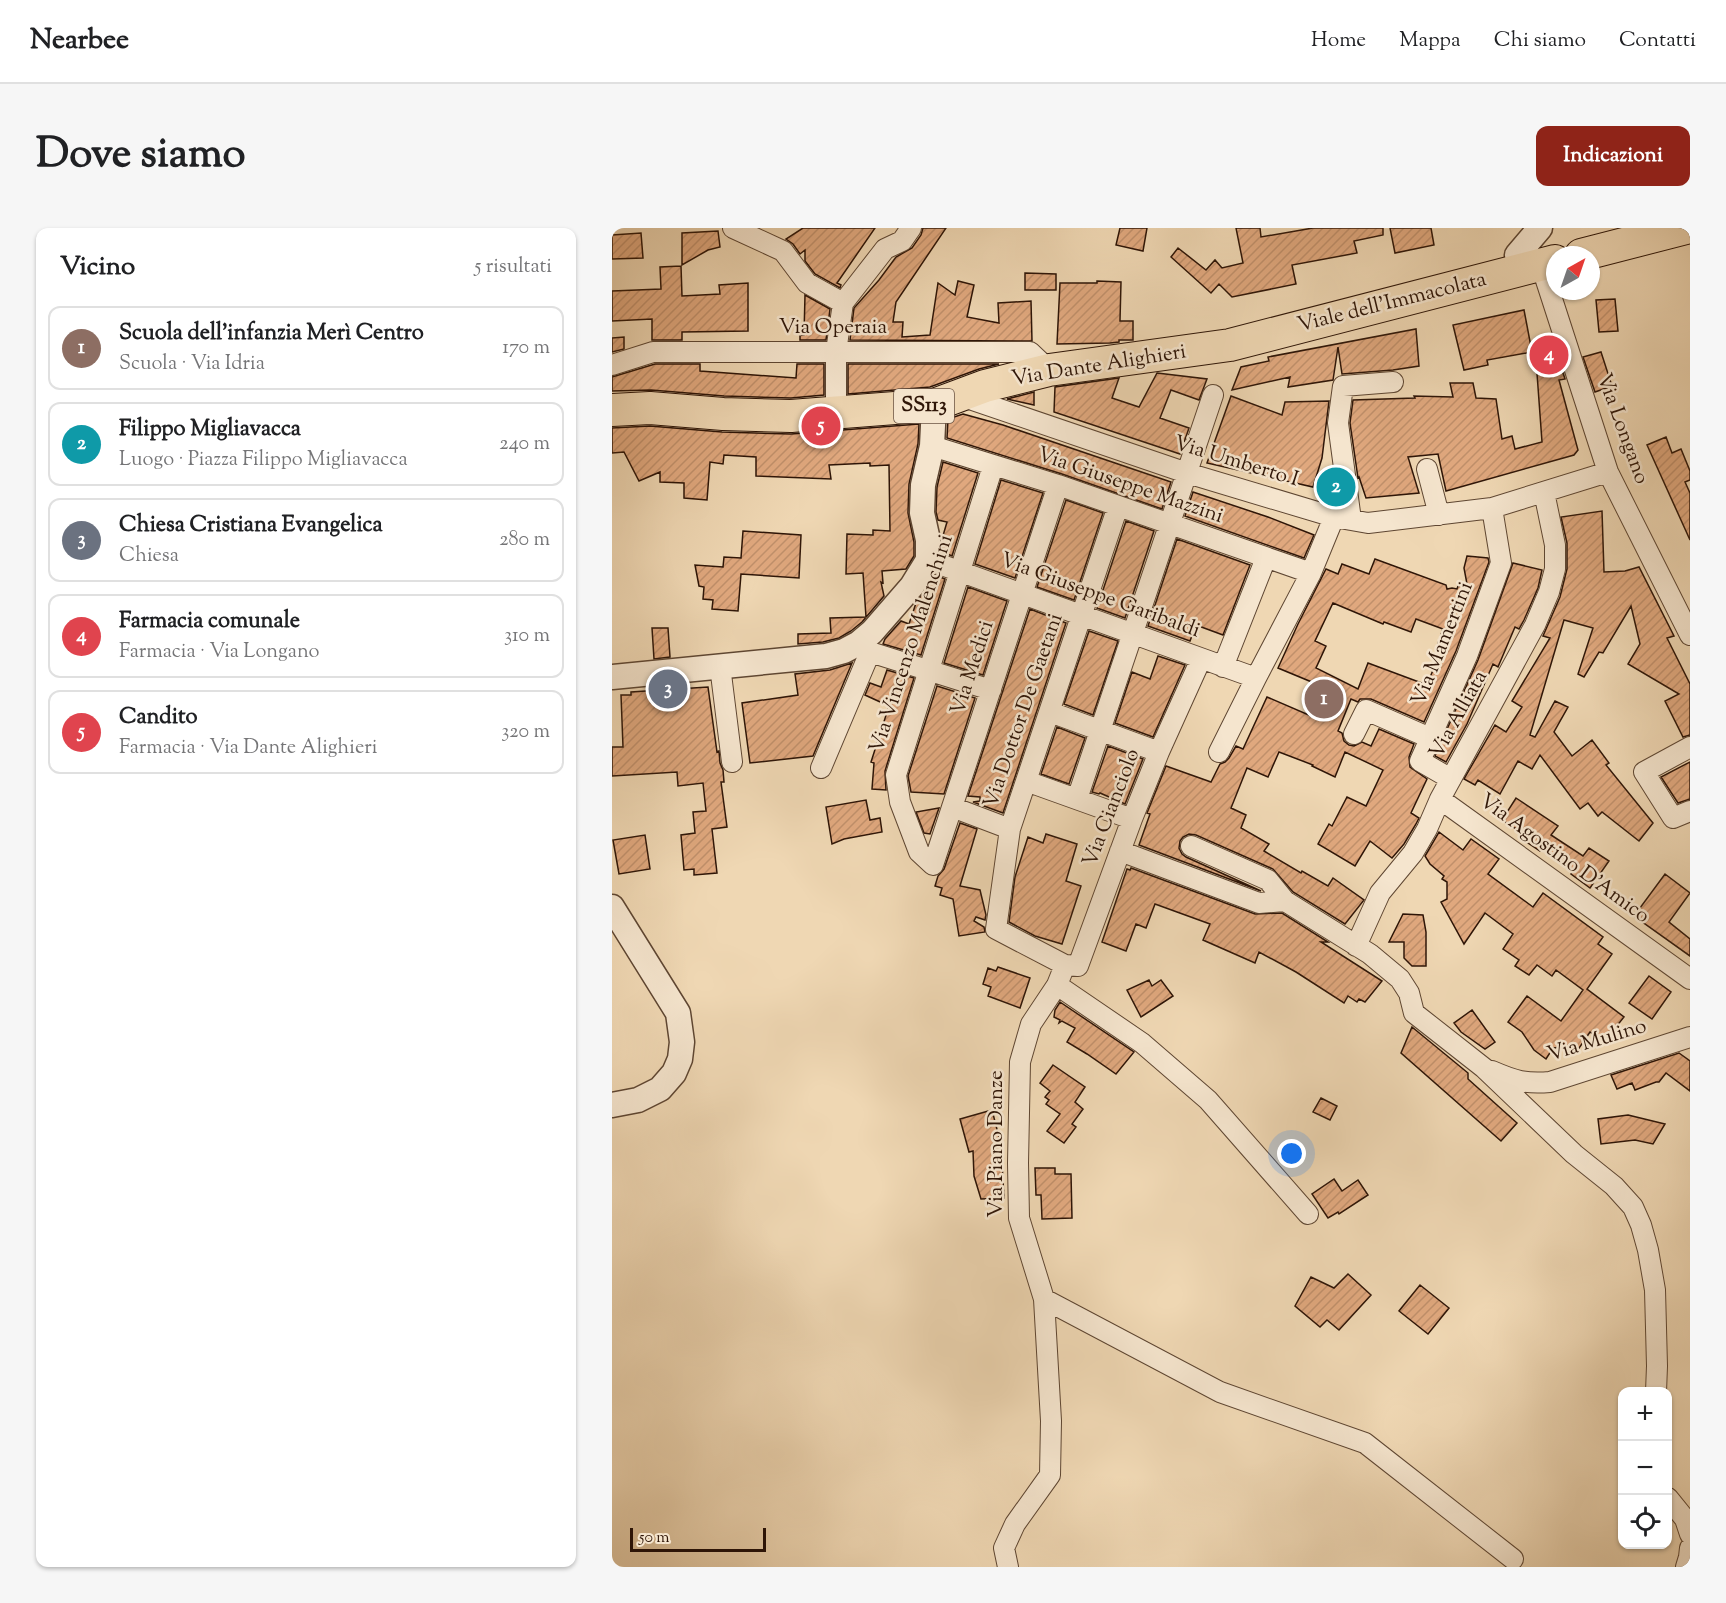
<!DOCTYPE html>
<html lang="it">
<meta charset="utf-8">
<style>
:root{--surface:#fff;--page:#f6f6f6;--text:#202124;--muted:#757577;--line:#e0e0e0;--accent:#8f2418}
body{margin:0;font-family:"Sorts Mill Goudy",serif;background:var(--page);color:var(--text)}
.controls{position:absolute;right:18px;bottom:18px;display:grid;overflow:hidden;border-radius:12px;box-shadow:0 2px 4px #0004}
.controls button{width:54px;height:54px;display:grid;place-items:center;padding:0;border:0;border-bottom:2px solid var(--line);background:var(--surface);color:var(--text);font:30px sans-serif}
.compass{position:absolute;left:934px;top:18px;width:54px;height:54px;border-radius:50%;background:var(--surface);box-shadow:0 2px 4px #0004;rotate:40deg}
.scale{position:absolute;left:18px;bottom:15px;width:136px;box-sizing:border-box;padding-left:6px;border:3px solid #2e1507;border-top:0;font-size:16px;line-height:21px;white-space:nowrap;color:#2e1507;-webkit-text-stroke:4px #f5e5ce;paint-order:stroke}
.you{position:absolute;left:680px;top:926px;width:21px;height:21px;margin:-15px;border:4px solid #fff;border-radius:50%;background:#1a73e8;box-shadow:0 0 0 9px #1a73e833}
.badge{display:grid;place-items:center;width:39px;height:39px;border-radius:50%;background:var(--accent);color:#fff;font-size:20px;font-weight:700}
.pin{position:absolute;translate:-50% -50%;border:3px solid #fff;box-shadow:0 2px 6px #0006}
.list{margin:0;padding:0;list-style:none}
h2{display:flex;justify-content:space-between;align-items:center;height:78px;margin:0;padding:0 24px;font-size:26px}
h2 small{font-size:20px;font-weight:400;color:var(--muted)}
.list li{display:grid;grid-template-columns:39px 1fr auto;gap:18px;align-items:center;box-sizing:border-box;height:84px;margin:0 12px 12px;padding:0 12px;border:2px solid var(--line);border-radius:12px}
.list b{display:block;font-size:22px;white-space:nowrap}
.list p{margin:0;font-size:20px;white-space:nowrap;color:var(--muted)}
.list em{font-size:20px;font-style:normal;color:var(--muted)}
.icon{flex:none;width:33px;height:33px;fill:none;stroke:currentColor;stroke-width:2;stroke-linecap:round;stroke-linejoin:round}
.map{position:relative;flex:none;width:1078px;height:1339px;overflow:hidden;border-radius:12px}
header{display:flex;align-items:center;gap:36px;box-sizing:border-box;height:84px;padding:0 30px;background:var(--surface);border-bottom:2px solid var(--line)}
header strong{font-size:28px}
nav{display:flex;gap:33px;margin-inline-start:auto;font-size:21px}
.intro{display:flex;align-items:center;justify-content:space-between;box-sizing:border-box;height:144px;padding:0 36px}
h1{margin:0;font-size:42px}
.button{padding:15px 27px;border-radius:12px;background:var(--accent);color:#fff;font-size:21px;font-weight:700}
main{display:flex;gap:36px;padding:0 36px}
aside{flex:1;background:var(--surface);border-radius:12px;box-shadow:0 2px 4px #0004}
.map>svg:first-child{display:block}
</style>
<header>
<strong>Nearbee</strong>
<nav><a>Home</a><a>Mappa</a><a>Chi siamo</a><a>Contatti</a></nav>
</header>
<div class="intro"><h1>Dove siamo</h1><a class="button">Indicazioni</a></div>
<main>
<aside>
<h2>Vicino<small>5 risultati</small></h2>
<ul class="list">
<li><span class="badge" style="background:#8d6e63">1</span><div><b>Scuola dell'infanzia Merì Centro</b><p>Scuola · Via Idria</p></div><em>170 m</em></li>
<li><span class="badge" style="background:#0f9aa8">2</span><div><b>Filippo Migliavacca</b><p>Luogo · Piazza Filippo Migliavacca</p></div><em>240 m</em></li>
<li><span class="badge" style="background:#6b7280">3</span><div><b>Chiesa Cristiana Evangelica</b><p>Chiesa</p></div><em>280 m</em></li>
<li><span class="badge" style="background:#e0444e">4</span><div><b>Farmacia comunale</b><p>Farmacia · Via Longano</p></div><em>310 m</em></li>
<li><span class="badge" style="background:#e0444e">5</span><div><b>Candito</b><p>Farmacia · Via Dante Alighieri</p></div><em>320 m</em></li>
</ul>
</aside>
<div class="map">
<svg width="1078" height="1339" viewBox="0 0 1078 1339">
<defs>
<pattern id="building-hatch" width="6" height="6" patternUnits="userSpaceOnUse" patternTransform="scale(1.5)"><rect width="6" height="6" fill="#e0a87e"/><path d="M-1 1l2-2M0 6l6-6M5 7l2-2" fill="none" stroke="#c0906b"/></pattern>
</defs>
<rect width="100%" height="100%" fill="#efd7b3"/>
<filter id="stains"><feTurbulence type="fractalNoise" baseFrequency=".00333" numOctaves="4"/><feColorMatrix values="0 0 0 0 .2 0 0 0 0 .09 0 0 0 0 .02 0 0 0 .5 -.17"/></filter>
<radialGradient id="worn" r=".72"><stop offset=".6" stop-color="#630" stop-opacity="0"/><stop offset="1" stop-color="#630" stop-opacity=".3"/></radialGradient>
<!-- building -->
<path fill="url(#building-hatch)" stroke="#2e1507" stroke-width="1.5" fill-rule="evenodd" d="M 191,0 L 263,0 L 225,55 L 229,57 L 228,60 L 203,46 L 193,33 L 193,22 L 188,26 L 181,16 L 174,11 Z
M 311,0 L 334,0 L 284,74 L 281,94 L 291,94 L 290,109 L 318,107 L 326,55 L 343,67 L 346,53 L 362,57 L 355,89 L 387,95 L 386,75 L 419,73 L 420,113 L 238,112 L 242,80 L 267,52 L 284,29 L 300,20 L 309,7 Z
M 508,0 L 535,0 L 531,23 L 504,17 Z
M 624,0 L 648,0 L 649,9 L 701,0 L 771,0 L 771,7 L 742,13 L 745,25 L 680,37 L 684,56 L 620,69 L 607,56 L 599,65 L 559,29 L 566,20 L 594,42 L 603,32 L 610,40 L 631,35 Z
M 778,0 L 819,0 L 822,17 L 783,25 Z
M 106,3 L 108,19 L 96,22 L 70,37 L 70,5 Z
M 29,5 L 31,30 L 0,31 L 0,7 Z
M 69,38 L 70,68 L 108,66 L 107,57 L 136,55 L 136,103 L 70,104 L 70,112 L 40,112 L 40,91 L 0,93 L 0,63 L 49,61 L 48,39 Z
M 413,45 L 444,46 L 444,62 L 413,62 Z
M 485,53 L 509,54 L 508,93 L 521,93 L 521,112 L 507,112 L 507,114 L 498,115 L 445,116 L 448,55 L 485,55 Z
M 193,67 L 218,81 L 214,112 L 188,112 L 188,107 L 192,107 Z
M 1003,71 L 1006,103 L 987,104 L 984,72 Z
M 912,82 L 920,124 L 875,132 L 876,137 L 852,142 L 841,97 Z
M 804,101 L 807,138 L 781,142 L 730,146 L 726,119 L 721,152 L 676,159 L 678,149 L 620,162 L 629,139 L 657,133 L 656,129 Z
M 12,109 L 12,121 L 0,124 L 0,110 Z
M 936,116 L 943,138 L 948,136 L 953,151 L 947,152 L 966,222 L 962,227 L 834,263 L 826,226 L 796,229 L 807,265 L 754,270 L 747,249 L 746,250 L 738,195 L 741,172 L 803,170 L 802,168 L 841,169 L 838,155 L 861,155 L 864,170 L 884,171 L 890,211 L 900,208 L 903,221 L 930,214 L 923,118 Z
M 989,124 L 1000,158 L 983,164 L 971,129 Z
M 43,136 L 88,136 L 88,143 L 184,150 L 185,136 L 212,136 L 212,167 L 179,170 L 112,168 L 39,162 L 0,163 L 0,149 Z
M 236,136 L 387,136 L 367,141 L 318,159 L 236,166 Z
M 545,145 L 595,151 L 587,172 L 559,162 L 548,190 L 577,200 L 568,226 L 442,184 L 443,159 L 507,150 L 500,170 L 527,179 Z
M 422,164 L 422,177 L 395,171 Z
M 619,168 L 670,187 L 673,174 L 717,173 L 710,230 L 701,259 L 595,235 Z
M 351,186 L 391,197 L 559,254 L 550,281 L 450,246 L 335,210 L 336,191 Z
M 307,196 L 306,216 L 297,256 L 296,285 L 302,314 L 302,328 L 294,341 L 270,343 L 271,355 L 269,354 L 272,368 L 250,394 L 239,403 L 227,410 L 211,414 L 186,416 L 186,406 L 219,405 L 218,390 L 254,389 L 251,345 L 234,346 L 235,306 L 261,307 L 261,302 L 278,303 L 277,237 L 258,238 L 258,235 L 217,237 L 219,251 L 144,248 L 144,229 L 112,227 L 111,236 L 98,234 L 95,272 L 72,270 L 72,255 L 48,254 L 48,244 L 27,253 L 12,224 L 0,225 L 0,200 L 38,198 L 110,204 L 179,206 Z
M 1054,209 L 1060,225 L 1069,221 L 1078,243 L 1078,252 L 1073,254 L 1078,265 L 1078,312 L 1035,217 Z
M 331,234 L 366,245 L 340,328 L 330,324 L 330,311 L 335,294 L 326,292 L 324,284 L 325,259 Z
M 389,252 L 431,265 L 403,350 L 363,336 Z
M 581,264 L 656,289 L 702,307 L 692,330 L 573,288 Z
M 454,272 L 491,285 L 462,372 L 425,359 Z
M 990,283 L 992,344 L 1013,343 L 1027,339 L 1062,408 L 1055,410 L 1078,456 L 1078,507 L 1071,509 L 1053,473 L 1067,466 L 1016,436 L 1028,416 L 1019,378 L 991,425 L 987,424 L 972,449 L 966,446 L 981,400 L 952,392 L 918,507 L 923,509 L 943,473 L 956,479 L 942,504 L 960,528 L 980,512 L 997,535 L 994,537 L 1041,595 L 1027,613 L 990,584 L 986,588 L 976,575 L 968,581 L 928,527 L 920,541 L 906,533 L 888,566 L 866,552 L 863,557 L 852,551 L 883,497 L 894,504 L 910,479 L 900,473 L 938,410 L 931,408 L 948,369 L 955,341 L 955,315 L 949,289 Z
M 514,293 L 542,303 L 513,390 L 485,380 Z
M 131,303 L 189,307 L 187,350 L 129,346 L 126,383 L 100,381 L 101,372 L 91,371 L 92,359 L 87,358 L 83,337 L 111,339 L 112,329 L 129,330 Z
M 565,311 L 638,337 L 611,407 L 584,397 L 578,413 L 536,398 Z
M 855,328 L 876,330 L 877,334 L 844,423 L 812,494 L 759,471 L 748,471 L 746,474 L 739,471 L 726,503 L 730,505 L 732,513 L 737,517 L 742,518 L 750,514 L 759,518 L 767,501 L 802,516 L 797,529 L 798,539 L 815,551 L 799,585 L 807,590 L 804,596 L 792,616 L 780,630 L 758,613 L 743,638 L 706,616 L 717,596 L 720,598 L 735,569 L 754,578 L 771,542 L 733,524 L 723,549 L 700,538 L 701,537 L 667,524 L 656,549 L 635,540 L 619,580 L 634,587 L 629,600 L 657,616 L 652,623 L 689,645 L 690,643 L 716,658 L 721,650 L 752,672 L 733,696 L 681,664 L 661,641 L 584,607 L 577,606 L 571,609 L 568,613 L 567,620 L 570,626 L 574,629 L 649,663 L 527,617 L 538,586 L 535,585 L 554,538 L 599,554 L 608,536 L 613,534 L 617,530 L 624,518 L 631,521 L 655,469 L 706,491 L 719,462 L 666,440 L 686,396 L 714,341 L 726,346 L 730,336 L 757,346 L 763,331 L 834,357 L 835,361 L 840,360 L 845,361 L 846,358 L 855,356 L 852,340 ZM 721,375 L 771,396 L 772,394 L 799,404 L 804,391 L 831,401 L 826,415 L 831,417 L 815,457 L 756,435 L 746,461 L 704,440 L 714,418 L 703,413 Z
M 901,335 L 930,342 L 926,360 L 912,392 L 907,401 L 903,399 L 886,439 L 881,436 L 855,496 L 834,534 L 823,528 L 866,432 Z
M 323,347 L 333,351 L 309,427 L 271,416 L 273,411 L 289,393 L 297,396 L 304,375 Z
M 356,359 L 395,373 L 371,447 L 332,435 Z
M 418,381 L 454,395 L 391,585 L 361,574 L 368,573 L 368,569 L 356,568 Z
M 40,400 L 56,400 L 58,429 L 42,431 Z
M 477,403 L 506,413 L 481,487 L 452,476 Z
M 546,428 L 573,437 L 541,509 L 503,495 L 520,444 L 538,451 Z
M 240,435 L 201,528 L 138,535 L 130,475 L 186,467 L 183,446 L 218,442 Z
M 275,442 L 302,450 L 273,543 L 274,562 L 260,561 L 262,535 L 259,534 L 277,478 L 253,467 L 258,455 L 269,459 Z
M 325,458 L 363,470 L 332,566 L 299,564 L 296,548 Z
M 96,459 L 105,524 L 107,523 L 108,535 L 111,542 L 112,554 L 109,554 L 115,599 L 100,601 L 105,645 L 82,647 L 82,641 L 72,642 L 69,607 L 83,605 L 81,584 L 94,583 L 91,555 L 66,558 L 65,544 L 0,548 L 0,519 L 11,519 L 9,467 L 19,467 L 19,464 Z
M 445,499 L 473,510 L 457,556 L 429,546 Z
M 496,518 L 531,531 L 513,576 L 488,565 L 487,566 L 480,564 Z
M 1078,534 L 1078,571 L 1066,575 L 1049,549 Z
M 904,570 L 946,598 L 939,607 L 971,628 L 977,620 L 997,633 L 978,660 L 959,646 L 961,642 L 931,620 L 928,623 L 907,609 L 909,604 L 890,592 Z
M 254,572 L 258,592 L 268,590 L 270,604 L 232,611 L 220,616 L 214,579 Z
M 327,580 L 318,606 L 312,605 L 304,584 Z
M 348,595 L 365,601 L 348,658 L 368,662 L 374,687 L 373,692 L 364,689 L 362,693 L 372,699 L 373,704 L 347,708 L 341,671 L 328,667 L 330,660 L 323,658 L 326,648 L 332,641 Z
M 827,604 L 851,622 L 859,611 L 887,631 L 876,646 L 921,679 L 931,665 L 991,709 L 986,716 L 1000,726 L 975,761 L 1012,789 L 992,814 L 978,804 L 963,826 L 953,819 L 941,820 L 934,831 L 922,822 L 910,804 L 896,794 L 915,768 L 949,793 L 971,762 L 944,742 L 940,748 L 925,737 L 917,747 L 903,738 L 907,732 L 891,721 L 901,706 L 873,685 L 852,716 L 829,674 L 835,671 L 835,654 L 830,651 L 832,648 L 818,636 L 813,628 Z
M 434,606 L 465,616 L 454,653 L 469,658 L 450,716 L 423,708 L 397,694 L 403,649 L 416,609 L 431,615 Z
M 33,607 L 38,641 L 7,646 L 1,612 Z
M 519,640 L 643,686 L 670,685 L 716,714 L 709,714 L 770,753 L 753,774 L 747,771 L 745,774 L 736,768 L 732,775 L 684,744 L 647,724 L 643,735 L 591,712 L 598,696 L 543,676 L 534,700 L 524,696 L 514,723 L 490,714 L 515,641 L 518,642 Z
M 1053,646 L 1078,665 L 1057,694 L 1078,711 L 1078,728 L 1022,688 Z
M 791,686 L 811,687 L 814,704 L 814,738 L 800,738 L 792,730 L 792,714 L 777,714 Z
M 386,739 L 418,750 L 408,780 L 376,768 L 379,759 L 371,756 L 376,740 L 384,743 Z
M 1037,748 L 1059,764 L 1040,791 L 1017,775 Z
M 537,752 L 540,758 L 549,752 L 561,768 L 529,789 L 515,762 Z
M 448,774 L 522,824 L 504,846 L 475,826 L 455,814 L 463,800 L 450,793 L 447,795 L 448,792 L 442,789 L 443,782 Z
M 860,782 L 883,814 L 873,821 L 849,804 L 842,795 Z
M 800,799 L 856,845 L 856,851 L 905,895 L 889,913 L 789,825 Z
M 1067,825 L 1078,833 L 1078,863 L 1054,845 L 1047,854 L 1044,854 L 1023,862 L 1020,855 L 1005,861 L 999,847 Z
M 441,837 L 473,859 L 463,874 L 471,881 L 460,896 L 464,899 L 452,915 L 435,903 L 448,886 L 434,876 L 437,872 L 433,869 L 438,863 L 428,855 Z
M 709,870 L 725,878 L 718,892 L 701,884 Z
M 380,882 L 389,917 L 392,970 L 369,971 L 362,948 L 361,923 L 357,924 L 348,891 Z
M 1016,887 L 1053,896 L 1041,916 L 1023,912 L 989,916 L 986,891 Z
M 423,940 L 443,940 L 443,946 L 459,946 L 460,990 L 430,991 L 429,967 L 424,967 Z
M 722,951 L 730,963 L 746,952 L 756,967 L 727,986 L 726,984 L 716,990 L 700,966 Z
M 736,1046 L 759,1067 L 727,1102 L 715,1092 L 708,1099 L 683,1078 L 699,1049 L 722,1060 Z
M 808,1057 L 837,1080 L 816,1106 L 787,1083 Z"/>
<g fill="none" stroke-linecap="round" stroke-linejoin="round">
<!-- minor casing -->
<g stroke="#5e4632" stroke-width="22">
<path id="minor" d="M 121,0 L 171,23 L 195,55 L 231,75
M 929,37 L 996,244 L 1078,407
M 0,137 L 41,124 L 418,124 L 437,142
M 349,168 L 575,245 L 722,289 L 756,295 L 880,280 L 996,244
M 224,184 L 224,124 L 231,75 L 273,21 L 290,13 L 299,0
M 320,218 L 446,257 L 699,345
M 381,238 L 284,547 L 288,574 L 307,624 L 321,637 L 446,257
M 815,241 L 827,287
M 739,292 L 726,195 L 731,158 L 781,154
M 316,332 L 644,450
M 247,415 L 258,424 L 379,462
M 108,438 L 120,534
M 611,439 L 654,330
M 438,484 L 547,524
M 742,506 L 754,482 L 818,510
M 1078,519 L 1032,544 L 1061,590 L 1078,583
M 607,524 L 644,450 L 699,345 L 722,289
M 209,540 L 258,424
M 839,551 L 808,533 L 855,428 L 889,335 L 880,280
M 414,553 L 520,591
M 465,571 L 601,167
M 828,571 L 1078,751
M 340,579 L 398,601
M 579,618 L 656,652 L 673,673
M 508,623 L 647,675 L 673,673 L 758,726 L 788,751 L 797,765 L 802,785 L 872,840 L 962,926 L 1002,958 L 1021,979 L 1029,997 L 1036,1022 L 1043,1062 L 1045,1138 L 1044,1164
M 744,718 L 768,665 L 801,625 L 815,601 L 828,571 L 923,397 L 937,364 L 943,341 L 943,317 L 932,264
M 453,737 L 466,738 L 520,591 L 547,524 L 589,431
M 445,757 L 530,815 L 596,872 L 696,986
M 880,843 C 903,853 913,856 938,854 L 1078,809
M 432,1071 L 608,1164 L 753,1215 L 901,1331
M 1056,1270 L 1073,1291 L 1078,1306
M 396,1339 L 392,1320 L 403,1296 L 438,1247 L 439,1193 L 432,1071 L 407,990 L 406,935 L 408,834 L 419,796 L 445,757 L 453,737 L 384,701 L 398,601 L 506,278
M 1074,1339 L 1077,1329 L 1078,1320"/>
</g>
<!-- tertiary casing -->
<g stroke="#5e4632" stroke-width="27">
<path id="tertiary" d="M 908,42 L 905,27 L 928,0
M 0,449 L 214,428 L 232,423 L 247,415 L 260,404 L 300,358 L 316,332 L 316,312 L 310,285 L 311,257 L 320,218 L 322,177
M 0,679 L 66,785 L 70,814 L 68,831 L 62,845 L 48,861 L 26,872 L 0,877"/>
</g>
<!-- primary casing -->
<g stroke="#2e1507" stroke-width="34">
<path id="primary" d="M 969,27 L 1074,0
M 0,182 L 38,180 L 111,186 L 179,188 L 322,177 L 373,158 L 437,142 L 618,117 L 943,33"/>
</g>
<!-- minor -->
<use href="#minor" stroke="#f5e5ce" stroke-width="20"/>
<!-- tertiary -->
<use href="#tertiary" stroke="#f5e5ce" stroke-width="24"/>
<!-- primary -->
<use href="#primary" stroke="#efd7b3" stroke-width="32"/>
</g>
<g text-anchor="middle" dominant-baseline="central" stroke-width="5" stroke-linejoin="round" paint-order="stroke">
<!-- shield labels -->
<rect fill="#f5e5ce" stroke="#6a5343" stroke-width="1.5" x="282" y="161" width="60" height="34" rx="4.5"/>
<g font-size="20" font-weight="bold" fill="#2e1507">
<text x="312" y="178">SS113</text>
</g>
<!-- street labels -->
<g font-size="21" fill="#2e1507" stroke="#f5e5ce">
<text transform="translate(780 75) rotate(-14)">Viale dell'Immacolata</text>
<text x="221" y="100">Via Operaia</text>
<text transform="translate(487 138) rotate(-9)">Via Dante Alighieri</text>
<text transform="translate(1010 201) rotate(70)">Via Longano</text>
<text transform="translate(624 234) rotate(17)">Via Umberto I</text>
<text transform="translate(518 258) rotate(19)">Via Giuseppe Mazzini</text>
<text transform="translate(488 368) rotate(20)">Via Giuseppe Garibaldi</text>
<text transform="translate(300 416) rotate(-72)">Via Vincenzo Malenchini</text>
<text transform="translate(831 416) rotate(-68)">Via Mamertini</text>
<text transform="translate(361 440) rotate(-72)">Via Medici</text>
<text transform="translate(412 483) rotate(-71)">Via Dottor De Gaetani</text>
<text transform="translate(847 487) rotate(-61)">Via Alliata</text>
<text transform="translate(500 580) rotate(-69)">Via Cianciolo</text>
<text transform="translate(952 631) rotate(36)">Via Agostino D'Amico</text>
<text transform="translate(985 813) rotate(-17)">Via Mulino</text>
<text transform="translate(385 916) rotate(-90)">Via Piano Danze</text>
</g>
</g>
<rect width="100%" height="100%" filter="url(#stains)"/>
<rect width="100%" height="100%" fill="url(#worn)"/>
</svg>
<div class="controls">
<button>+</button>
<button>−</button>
<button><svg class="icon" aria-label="locate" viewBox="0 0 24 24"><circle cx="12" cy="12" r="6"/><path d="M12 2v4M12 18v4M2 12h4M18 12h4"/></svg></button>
</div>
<svg class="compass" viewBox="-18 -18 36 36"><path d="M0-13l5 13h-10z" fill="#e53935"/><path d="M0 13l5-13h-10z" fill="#757577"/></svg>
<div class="scale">50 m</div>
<div class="you"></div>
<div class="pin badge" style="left:712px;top:471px;background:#8d6e63">1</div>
<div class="pin badge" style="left:724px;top:259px;background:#0f9aa8">2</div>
<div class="pin badge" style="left:56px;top:461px;background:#6b7280">3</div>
<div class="pin badge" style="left:937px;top:127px;background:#e0444e">4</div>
<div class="pin badge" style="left:209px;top:198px;background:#e0444e">5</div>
</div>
</main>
